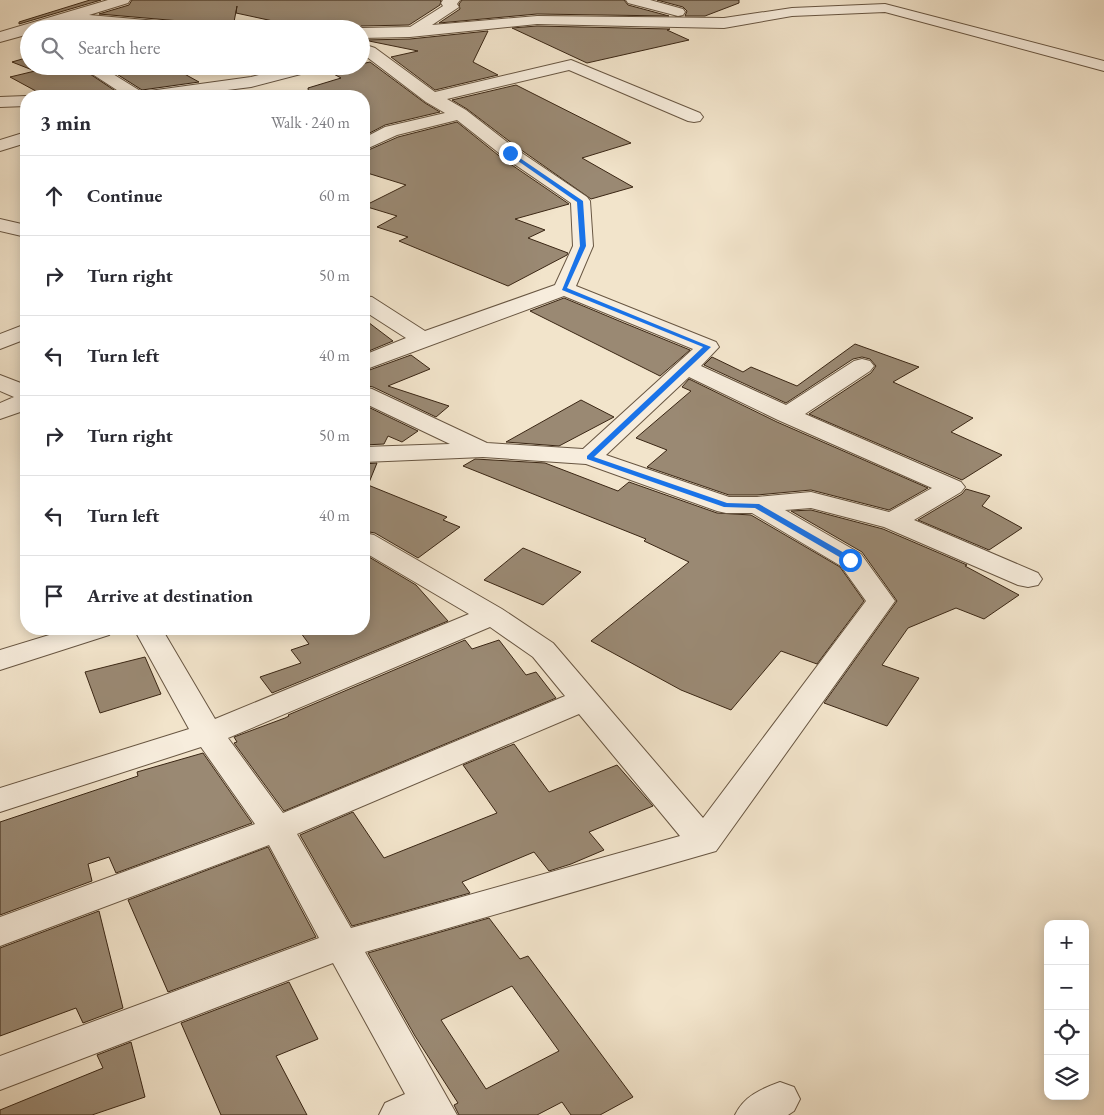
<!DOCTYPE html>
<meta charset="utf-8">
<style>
:root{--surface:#fff;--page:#f7f7f7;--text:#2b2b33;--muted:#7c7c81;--line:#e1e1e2}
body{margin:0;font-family:"EB Garamond",serif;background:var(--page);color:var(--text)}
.controls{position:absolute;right:15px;bottom:15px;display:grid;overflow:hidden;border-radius:10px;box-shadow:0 2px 12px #0003}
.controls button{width:45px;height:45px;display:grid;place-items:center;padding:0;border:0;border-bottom:1px solid var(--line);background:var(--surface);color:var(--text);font:25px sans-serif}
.stop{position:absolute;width:15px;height:15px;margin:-11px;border:4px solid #1a73e8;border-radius:50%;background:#fff}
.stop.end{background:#1a73e8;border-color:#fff;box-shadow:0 1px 5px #0008}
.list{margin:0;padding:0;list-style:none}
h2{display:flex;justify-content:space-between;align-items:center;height:65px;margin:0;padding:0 20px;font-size:21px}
h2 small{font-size:16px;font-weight:400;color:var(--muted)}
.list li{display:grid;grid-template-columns:32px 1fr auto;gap:15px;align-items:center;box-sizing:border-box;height:80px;padding:0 20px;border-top:1px solid var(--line)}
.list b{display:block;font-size:19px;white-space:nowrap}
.list em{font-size:16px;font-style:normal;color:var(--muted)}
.icon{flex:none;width:28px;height:28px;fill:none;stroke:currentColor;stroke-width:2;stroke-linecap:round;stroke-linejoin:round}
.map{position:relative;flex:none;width:1104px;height:1115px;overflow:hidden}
.search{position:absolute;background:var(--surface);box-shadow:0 2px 12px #0003;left:20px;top:20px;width:350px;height:55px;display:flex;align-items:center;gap:12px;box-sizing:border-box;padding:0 18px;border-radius:28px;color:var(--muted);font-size:19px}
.panel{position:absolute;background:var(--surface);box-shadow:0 2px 12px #0003;left:20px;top:90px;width:350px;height:545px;border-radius:20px}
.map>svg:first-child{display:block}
</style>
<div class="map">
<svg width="1104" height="1115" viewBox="0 0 1104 1115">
<rect width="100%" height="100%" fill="#f2e4cb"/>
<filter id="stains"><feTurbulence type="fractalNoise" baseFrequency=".004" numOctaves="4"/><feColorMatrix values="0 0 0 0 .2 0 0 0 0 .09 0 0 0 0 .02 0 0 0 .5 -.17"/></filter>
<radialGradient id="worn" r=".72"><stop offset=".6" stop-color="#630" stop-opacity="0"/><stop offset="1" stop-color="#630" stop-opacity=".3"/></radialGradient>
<!-- building -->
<path fill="#9a8973" stroke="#3a2614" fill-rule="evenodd" d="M 90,0 L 101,0 L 19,24 L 19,22 Z
M 132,0 L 441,0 L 440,5 L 409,25 L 361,26 L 359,29 L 310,29 L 236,13 L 237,6 L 234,22 L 180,21 L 99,14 L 129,5 Z
M 462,0 L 624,0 L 628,5 L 669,16 L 537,14 L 439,23 L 460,9 L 459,4 Z
M 657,0 L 739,0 L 739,3 L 705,16 L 685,16 L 687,11 L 683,7 Z
M 67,24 L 116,29 L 53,29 Z
M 537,26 L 670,29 L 667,30 L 689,40 L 587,63 L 512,28 Z
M 488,31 L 473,62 L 498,75 L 435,90 L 391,57 L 418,51 L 364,40 L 410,39 Z
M 29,57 L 29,66 L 78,66 L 123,96 L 45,96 L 10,77 L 35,71 L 12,62 Z
M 370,62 L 425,103 L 440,112 L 385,125 L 364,136 L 364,96 L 309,96 L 308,88 L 341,78 L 330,72 L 350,66 L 361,66 L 361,64 Z
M 104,66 L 170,66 L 199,82 L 142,90 Z
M 516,85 L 631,143 L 582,158 L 633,187 L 591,199 L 517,147 L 467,109 L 452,100 Z
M 457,122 L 503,159 L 569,204 L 515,219 L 545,230 L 528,238 L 568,253 L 567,255 L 508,286 L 399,241 L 408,237 L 377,227 L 397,216 L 364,206 L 406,185 L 364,172 L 364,152 L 398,137 Z
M 564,298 L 624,323 L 690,350 L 660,376 L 530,311 Z
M 364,319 L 393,341 L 364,353 Z
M 855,344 L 919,367 L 893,382 L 973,418 L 951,432 L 1002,455 L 962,480 L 809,414 L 871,373 L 876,366 L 870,359 L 862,357 L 853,359 L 786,403 L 704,365 L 712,357 L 743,372 L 751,367 L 797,386 Z
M 411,355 L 430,369 L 388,386 L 449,406 L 436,417 L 373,387 L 364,385 L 364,372 Z
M 689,379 L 777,422 L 928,488 L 889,510 L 811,490 L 757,495 L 729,495 L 647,467 L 667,450 L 636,438 L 691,391 L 682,387 Z
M 581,400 L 614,417 L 559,446 L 506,442 Z
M 364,405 L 418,431 L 402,442 L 388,436 L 384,444 L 364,445 Z
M 475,459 L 545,463 L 618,491 L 629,482 L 717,513 L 751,515 L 840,567 L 864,601 L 817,664 L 781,651 L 731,710 L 681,690 L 591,641 L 689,562 L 644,541 L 646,539 L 463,466 Z
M 377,463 L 368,485 L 447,517 L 443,520 L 460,527 L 418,558 L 375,533 L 364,531 L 364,464 Z
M 966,489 L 990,496 L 982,506 L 1022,528 L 989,550 L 918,520 L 962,494 Z
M 811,510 L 883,529 L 967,565 L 965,566 L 1019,595 L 984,619 L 956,608 L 908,628 L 882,665 L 919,678 L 887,726 L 824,703 L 897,601 L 862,552 L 791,511 Z
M 523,548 L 581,572 L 543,605 L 484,580 Z
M 364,554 L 416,585 L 448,621 L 272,693 L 260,677 L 301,663 L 291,650 L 309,644 L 298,629 L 364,629 Z
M 465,640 L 472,649 L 499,640 L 526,675 L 536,672 L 556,698 L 284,811 L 234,743 L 237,742 L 234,737 L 285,718 L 289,716 L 288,715 Z
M 145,657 L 161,694 L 100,713 L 85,672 Z
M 514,744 L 549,792 L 617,765 L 653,806 L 589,832 L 604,850 L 571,864 L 549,871 L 534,852 L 462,882 L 470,893 L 352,926 L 300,835 L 353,812 L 384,858 L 497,813 L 463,765 Z
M 203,753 L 252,823 L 116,873 L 109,857 L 88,864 L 92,881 L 0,915 L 0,822 L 138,776 L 137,772 Z
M 268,847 L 316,937 L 168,992 L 128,900 Z
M 99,911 L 123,1008 L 83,1023 L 76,1008 L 0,1036 L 0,948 Z
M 489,918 L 520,959 L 528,956 L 633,1097 L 600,1115 L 571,1115 L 562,1102 L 537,1115 L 459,1115 L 454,1105 L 458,1103 L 415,1036 L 368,953 ZM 512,986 L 559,1051 L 486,1089 L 441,1020 Z
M 289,982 L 318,1039 L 276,1056 L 307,1115 L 221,1115 L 181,1023 Z
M 131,1042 L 145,1097 L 92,1115 L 0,1115 L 0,1110 L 103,1068 L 97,1055 Z"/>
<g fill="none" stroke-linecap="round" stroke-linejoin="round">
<!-- minor casing -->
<g stroke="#685642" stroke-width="2">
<path id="minor" d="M 108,0 L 130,0 L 128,3 L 89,15 L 180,23 L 235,24 L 240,26 L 242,29 L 137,29 L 67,22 L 47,29 L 29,29 L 29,34 L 0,42 L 0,32 Z
M 443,0 L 460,0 L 457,4 L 459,7 L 432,25 L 537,16 L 724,18 L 792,8 L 885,4 L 1104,61 L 1104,71 L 885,12 L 792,16 L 724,28 L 537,24 L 410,37 L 361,38 L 361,28 L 410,27 L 443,6 L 441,3 Z
M 626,0 L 650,0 L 683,9 L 685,12 L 683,15 L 678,16 L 628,3 Z
M 369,46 L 375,48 L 435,92 L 571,60 L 700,113 L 703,117 L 700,121 L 694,122 L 688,121 L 569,70 L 447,99 L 466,110 L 516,149 L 587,197 L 590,201 L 593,246 L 576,286 L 716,342 L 719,347 L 701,366 L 786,405 L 854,361 L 862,359 L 870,361 L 874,366 L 870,371 L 805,414 L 961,482 L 965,487 L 961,492 L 914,520 L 1038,573 L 1042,579 L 1038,585 L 1028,587 L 1018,585 L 884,527 L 811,508 L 785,510 L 861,554 L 895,601 L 716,851 L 365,952 L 457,1115 L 379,1115 L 385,1103 L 405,1094 L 333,963 L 0,1090 L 0,1056 L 319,938 L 269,845 L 0,946 L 0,917 L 255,824 L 201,747 L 0,812 L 0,788 L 189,729 L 134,629 L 162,629 L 215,719 L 469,614 L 364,552 L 364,533 L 374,535 L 502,609 L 553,643 L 703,818 L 866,601 L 841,566 L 752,513 L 726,513 L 717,511 L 586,464 L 483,457 L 364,462 L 364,447 L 450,444 L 364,403 L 364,387 L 372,389 L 487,443 L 583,449 L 693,349 L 564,296 L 364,370 L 364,355 L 406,338 L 364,311 L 364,296 L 372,297 L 425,331 L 555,285 L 573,246 L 571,203 L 504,157 L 457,120 L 397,135 L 364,150 L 364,138 L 385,127 L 445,113 L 426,102 L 363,54 L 361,51 L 363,48 ZM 689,377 L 778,420 L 932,488 L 889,512 L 811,492 L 757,497 L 729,497 L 606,455 ZM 490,627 L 533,657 L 565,696 L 283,813 L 228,738 ZM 579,714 L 680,836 L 351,928 L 297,834 Z
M 80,66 L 100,66 L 142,92 L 251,77 L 294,66 L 322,66 L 320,69 L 251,87 L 180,96 L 126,96 Z
M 26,96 L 26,106 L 0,107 L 0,97 Z
M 26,132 L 26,143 L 0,151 L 0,140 Z
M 0,219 L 26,225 L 26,237 L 0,231 Z
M 26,324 L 26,339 L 0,349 L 0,334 Z
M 0,375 L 26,385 L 26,410 L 0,419 L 0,403 L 14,397 L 0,391 Z
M 69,629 L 114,629 L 109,635 L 0,670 L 0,650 Z
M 780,1082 L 794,1087 L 800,1099 L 794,1111 L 788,1115 L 735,1115 C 744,1096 761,1089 780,1082 Z"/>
</g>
<!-- minor -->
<use href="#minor" fill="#f7eddd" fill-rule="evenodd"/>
</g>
<!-- route -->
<path fill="#1a73e8" d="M 508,152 L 511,152 L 583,201 L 586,246 L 567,288 L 711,347 L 594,457 L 727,503 L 759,504 L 853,558 L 853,562 L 848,562 L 755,508 L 724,507 L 587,459 L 587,456 L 703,347 L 562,290 L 580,246 L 577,202 L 508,154 Z"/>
<rect width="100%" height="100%" filter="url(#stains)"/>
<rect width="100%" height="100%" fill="url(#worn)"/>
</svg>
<div class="controls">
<button>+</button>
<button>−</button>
<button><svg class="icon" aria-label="locate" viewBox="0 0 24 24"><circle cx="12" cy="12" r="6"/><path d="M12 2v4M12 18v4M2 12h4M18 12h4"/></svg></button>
<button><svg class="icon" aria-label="layers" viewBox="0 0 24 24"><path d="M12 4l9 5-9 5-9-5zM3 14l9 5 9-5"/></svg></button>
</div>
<div class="stop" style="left:850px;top:560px"></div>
<div class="stop end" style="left:510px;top:153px"></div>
<div class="search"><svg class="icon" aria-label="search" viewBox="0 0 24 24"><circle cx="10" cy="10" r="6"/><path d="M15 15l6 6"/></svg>Search here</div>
<section class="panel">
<h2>3 min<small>Walk · 240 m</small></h2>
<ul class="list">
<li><svg class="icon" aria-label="ahead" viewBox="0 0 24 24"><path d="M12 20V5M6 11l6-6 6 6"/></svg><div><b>Continue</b></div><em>60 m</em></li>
<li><svg class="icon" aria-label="right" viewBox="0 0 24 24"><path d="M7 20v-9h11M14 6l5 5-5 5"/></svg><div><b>Turn right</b></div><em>50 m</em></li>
<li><svg class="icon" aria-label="left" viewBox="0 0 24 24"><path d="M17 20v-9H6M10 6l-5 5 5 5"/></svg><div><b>Turn left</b></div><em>40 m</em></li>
<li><svg class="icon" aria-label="right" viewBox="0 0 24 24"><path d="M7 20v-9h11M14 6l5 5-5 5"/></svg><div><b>Turn right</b></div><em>50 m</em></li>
<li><svg class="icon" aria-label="left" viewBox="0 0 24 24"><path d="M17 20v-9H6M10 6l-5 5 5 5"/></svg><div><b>Turn left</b></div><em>40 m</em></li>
<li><svg class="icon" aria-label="arrive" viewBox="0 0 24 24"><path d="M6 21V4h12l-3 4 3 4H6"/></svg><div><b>Arrive at destination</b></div></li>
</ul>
</section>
</div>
